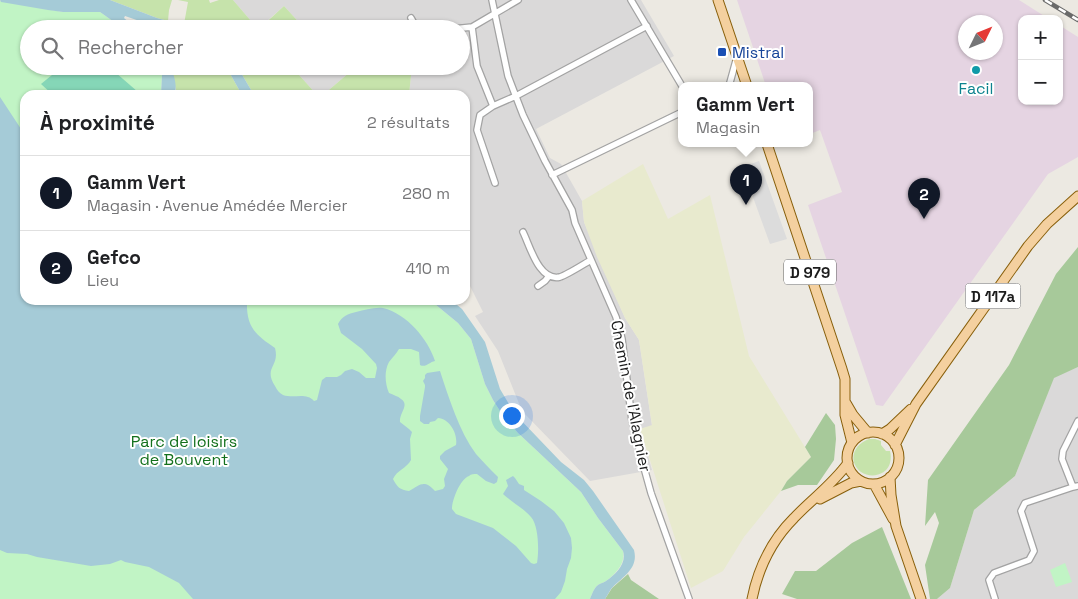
<!DOCTYPE html>
<html lang="fr">
<meta charset="utf-8">
<style>
:root{--surface:#fff;--page:#f2f2f2;--text:#202124;--muted:#757577;--line:#e0e0e0;--accent:#111827}
body{margin:0;font-family:"Space Grotesk",sans-serif;background:var(--page);color:var(--text)}
.controls{position:absolute;right:15px;top:15px;display:grid;overflow:hidden;border-radius:10px;box-shadow:0 1px 4px #0004}
.controls button{width:45px;height:45px;display:grid;place-items:center;padding:0;border:0;border-bottom:1px solid var(--line);background:var(--surface);color:var(--text);font:25px sans-serif}
.compass{position:absolute;left:958px;top:15px;width:45px;height:45px;border-radius:50%;background:var(--surface);box-shadow:0 1px 4px #0004;rotate:47deg}
.you{position:absolute;left:511px;top:415px;width:18px;height:18px;margin:-12px;border:4px solid #fff;border-radius:50%;background:#1a73e8;box-shadow:0 0 0 8px #1a73e833}
.badge{display:grid;place-items:center;width:32px;height:32px;border-radius:50%;background:var(--accent);color:#fff;font-size:16px;font-weight:700}
.pin{position:absolute;translate:-50% -41px;filter:drop-shadow(0 1px 2px #0008)}
.pin::after{content:'';position:absolute;top:26px;width:18px;height:15px;background:inherit;clip-path:polygon(0 0,100% 0,50% 100%)}
.popup{position:absolute;left:678px;top:82px;width:135px;height:65px;box-sizing:border-box;display:grid;place-content:center;border-radius:10px;background:var(--surface);filter:drop-shadow(0 1px 4px #0005);font-size:16px;white-space:nowrap;color:var(--muted)}
.popup b{font-size:19px;color:var(--text)}
.popup::after{content:'';position:absolute;left:50%;top:100%;margin-left:-10px;border:10px solid transparent;border-top-color:var(--surface)}
.list{margin:0;padding:0;list-style:none}
h2{display:flex;justify-content:space-between;align-items:center;height:65px;margin:0;padding:0 20px;font-size:21px}
h2 small{font-size:16px;font-weight:400;color:var(--muted)}
.list li{display:grid;grid-template-columns:32px 1fr auto;gap:15px;align-items:center;box-sizing:border-box;height:75px;padding:0 20px;border-top:1px solid var(--line)}
.list b{display:block;font-size:19px;white-space:nowrap}
.list p{margin:0;font-size:16px;white-space:nowrap;color:var(--muted)}
.list em{font-size:16px;font-style:normal;color:var(--muted)}
.icon{flex:none;width:28px;height:28px;fill:none;stroke:currentColor;stroke-width:2;stroke-linecap:round;stroke-linejoin:round}
.map{position:relative;flex:none;width:1078px;height:599px;overflow:hidden}
.search{position:absolute;background:var(--surface);box-shadow:0 1px 4px #0004;left:20px;top:20px;width:450px;height:55px;display:flex;align-items:center;gap:12px;box-sizing:border-box;padding:0 18px;border-radius:28px;color:var(--muted);font-size:19px}
.panel{position:absolute;background:var(--surface);box-shadow:0 1px 4px #0004;left:20px;top:90px;width:450px;height:215px;border-radius:15px}
.map>svg:first-child{display:block}
</style>
<div class="map">
<svg width="1078" height="599" viewBox="0 0 1078 599">
<rect width="100%" height="100%" fill="#ece9e2"/>
<!-- residential -->
<path fill="#dad9d9" d="M 233,0 L 641,0 L 674,56 L 536,129 L 550,158 L 561,164 L 582,201 L 584,222 L 625,318 L 639,340 L 652,426 L 640,429 L 652,470 L 590,481 L 522,411 L 498,351 L 475,316 L 483,312 L 465,276 L 465,95 L 409,95 L 412,66 L 461,66 L 461,29 L 305,29 L 284,6 L 258,29 Z
M 291,66 L 357,66 L 323,95 L 317,95 Z
M 1078,367 L 1078,599 L 937,599 L 950,588 L 974,510 L 1015,476 L 1054,377 Z"/>
<!-- industrial -->
<path fill="#e5d4e2" fill-rule="evenodd" d="M 737,0 L 1019,0 L 1049,19 L 1022,19 L 1022,101 L 1059,101 L 1059,25 L 1078,37 L 1078,157 L 1048,174 L 883,406 L 876,405 L 808,205 L 842,192 L 820,130 L 810,134 L 810,86 L 766,86 ZM 966,22 L 996,22 L 996,52 L 966,52 Z"/>
<!-- farmland -->
<path fill="#e8eace" d="M 643,164 L 668,219 L 710,195 L 749,356 L 811,457 L 787,481 L 781,491 L 744,537 L 723,571 L 691,588 L 640,429 L 652,425 L 639,340 L 625,318 L 597,257 L 584,222 L 582,201 Z"/>
<!-- grass -->
<path fill="#c6e3ab" d="M 110,0 L 172,0 L 169,10 L 168,21 L 157,18 Z
M 178,0 L 209,0 L 210,3 L 219,0 L 233,0 L 258,29 L 201,29 L 197,26 L 184,24 L 188,2 Z
M 284,6 L 305,29 L 259,29 Z
M 170,66 L 224,66 L 228,70 L 242,95 L 174,95 L 176,90 Z
M 237,66 L 291,66 L 317,95 L 254,95 Z
M 357,66 L 412,66 L 409,95 L 323,95 Z
M 869,439 L 875,439 L 881,441 L 881,445 L 886,451 L 890,451 C 891,455 891,459 890,463 C 887,475 871,479 861,472 C 847,461 854,444 869,439 Z"/>
<!-- forest -->
<path fill="#a7c99a" d="M 1078,247 L 1078,367 L 1054,378 L 1015,476 L 974,510 L 950,588 L 937,599 L 930,599 L 925,565 L 939,523 L 935,512 L 925,526 L 928,480 L 1009,365 L 1056,274 Z
M 826,413 L 835,425 L 836,439 L 834,460 L 817,485 L 798,485 L 781,491 L 787,481 L 811,457 L 805,447 Z
M 882,527 L 911,599 L 797,599 L 782,594 L 795,571 L 816,571 L 852,543 Z
M 628,574 L 631,580 L 659,599 L 605,599 L 612,588 Z"/>
<!-- park -->
<path fill="#c1f4c5" d="M 0,1 L 63,12 L 100,12 L 124,29 L 29,29 L 29,66 L 155,66 L 162,75 L 161,95 L 25,95 L 25,300 L 430,300 L 458,323 L 471,339 L 485,384 L 493,400 L 502,414 L 518,433 L 581,492 L 598,518 L 623,551 C 626,563 616,574 606,581 C 603,583 601,583 598,585 C 594,588 592,594 590,599 L 0,599 Z
M 1065,563 L 1072,582 L 1056,587 L 1050,570 Z"/>
<!-- pitch -->
<path fill="#85d6b7" d="M 63,66 L 108,66 L 138,92 L 135,95 L 53,95 L 41,84 Z"/>
<!-- parking -->
<path fill="#dcdcdc" d="M 759,161 L 787,239 L 770,244 L 742,167 Z"/>
<!-- water -->
<path fill="#a5cbd7" d="M 0,0 L 110,0 L 157,18 L 168,21 L 166,29 L 163,29 L 125,16 L 124,18 L 137,29 L 124,29 L 100,12 L 63,12 L 48,10 L 1,2 Z
M 155,66 L 170,66 C 174,75 178,86 174,95 L 161,95 L 162,75 Z
M 224,66 L 237,66 L 254,95 L 242,95 L 228,70 Z
M 0,97 L 25,135 L 25,300 L 247,300 C 246,326 254,334 275,348 C 280,367 263,367 275,386 C 277,390 279,393 283,395 C 294,399 306,392 314,401 L 317,400 L 322,380 L 326,377 L 337,377 L 341,375 L 345,371 L 352,369 L 359,372 L 366,378 L 375,378 L 377,368 L 376,364 L 362,349 L 341,333 L 338,324 C 342,316 348,314 356,312 C 365,310 374,307 383,308 C 407,314 428,339 435,361 C 429,362 426,368 420,365 L 419,352 L 411,349 L 399,349 C 396,354 393,357 389,362 C 384,371 385,384 389,393 C 393,395 398,396 401,399 C 410,405 399,413 400,422 L 409,429 L 412,432 L 410,439 L 411,460 C 407,468 397,470 393,479 C 397,487 400,490 409,491 C 420,485 424,479 435,491 L 443,489 L 445,486 L 444,479 L 448,469 L 440,459 L 440,456 L 445,451 L 456,445 C 458,434 450,419 438,418 L 435,421 L 430,422 L 429,424 L 424,424 L 420,421 L 420,416 L 425,387 L 425,385 L 423,381 L 425,378 L 425,375 L 427,373 L 440,371 C 449,398 459,431 476,454 C 483,462 490,469 498,477 L 497,482 L 494,484 L 486,481 L 477,474 C 474,474 471,474 469,476 C 460,479 452,500 452,509 L 456,514 L 493,528 L 516,546 L 531,563 L 534,564 L 537,563 C 539,552 539,526 531,517 C 523,508 512,502 503,494 L 508,486 L 506,480 L 513,476 L 515,478 L 519,484 L 524,486 L 524,490 L 541,501 L 554,511 L 564,523 L 571,538 L 572,548 L 571,558 L 567,569 L 565,581 L 561,592 L 555,599 L 193,599 L 179,583 L 149,567 L 125,562 L 121,560 L 110,564 L 91,566 L 37,557 L 27,554 L 7,553 L 0,550 Z
M 430,300 L 451,300 L 462,309 L 485,342 L 500,389 L 515,414 L 561,462 L 584,480 L 593,491 L 634,550 C 639,569 622,577 611,589 C 609,592 607,596 605,599 L 590,599 C 592,594 594,588 598,585 C 601,583 603,583 606,581 C 616,574 627,563 623,551 L 598,518 L 581,492 L 518,433 L 502,414 L 493,400 L 485,384 L 471,339 L 458,323 Z"/>
<g fill="none" stroke-linecap="round" stroke-linejoin="round">
<!-- minor casing -->
<g stroke="#a3a3a3" stroke-width="8">
<path id="minor" d="M 492,0 L 508,76 L 523,115 L 545,161 L 572,210 L 575,223 L 616,317 L 622,339 L 632,421 L 643,464 L 651,493 L 689,599
M 631,0 L 682,86
M 411,18 L 415,25 L 420,29
M 453,29 L 472,27
M 729,86 L 737,57
M 493,106 L 477,66 L 472,27 L 518,0
M 552,175 L 682,112
M 495,183 L 477,130 L 480,115 L 493,106 L 516,96 L 647,26
M 523,232 C 530,246 539,282 560,277 C 567,275 584,264 591,260
M 538,286 L 545,281 L 549,276
M 1073,487 L 1062,459 L 1063,451 L 1078,421
M 995,599 L 989,580 L 994,573 L 1029,560 L 1034,551 L 1021,511 L 1025,503 L 1073,487 L 1078,486"/>
</g>
<!-- primary casing -->
<g stroke="#885f0b" stroke-width="11">
<path id="primary" d="M 718,0 L 747,86
M 767,144 L 842,369 L 845,379 L 845,415 L 852,443
M 846,403 L 853,415 L 868,433
M847 458a26 26 0 1 1 52 0a26 26 0 1 1-52 0Z
M 882,434 L 890,429 L 911,409
M 895,445 L 916,404 L 1028,246 L 1047,224 L 1078,196
M 890,477 L 891,495 L 896,526 L 921,599
M 874,484 L 893,519
M 820,499 L 851,483 L 861,481
M 752,599 C 758,569 772,540 794,518 C 812,499 832,485 848,463"/>
</g>
<!-- minor -->
<use href="#minor" stroke="#fff" stroke-width="5.5"/>
<!-- primary -->
<use href="#primary" stroke="#f4d09f" stroke-width="9"/>
<!-- rail casing -->
<g stroke="#6a6a6a" stroke-width="4.5">
<path id="rail" d="M 1045,0 L 1078,20"/>
</g>
<!-- rail -->
<use href="#rail" stroke="#fff" stroke-width="2.5" stroke-dasharray="8" stroke-linecap="butt"/>
</g>
<!-- markers -->
<rect fill="#1a4fb4" stroke="#fff" stroke-width="2" x="717" y="47" width="10" height="10" rx="2.5"/>
<circle fill="#0f9aa8" stroke="#fff" stroke-width="2" cx="976" cy="70" r="5"/>
<g text-anchor="middle" dominant-baseline="central" stroke-width="4" stroke-linejoin="round" paint-order="stroke">
<!-- shield labels -->
<g fill="#fff" stroke="#606060" stroke-width="1">
<rect x="784" y="259.5" width="52" height="25" rx="4"/>
<rect x="965.5" y="283.5" width="55" height="25" rx="4"/>
</g>
<g font-size="15" font-weight="bold" fill="#1c1c1c">
<text x="810" y="272">D 979</text>
<text x="993" y="296">D 117a</text>
</g>
<!-- transit labels -->
<g font-size="16" fill="#164399" stroke="#fff" text-anchor="start">
<text x="732" y="52">Mistral</text>
</g>
<!-- culture labels -->
<g font-size="16" fill="#0d838f" stroke="#fff">
<text x="976" y="88">Facil</text>
</g>
<!-- street labels -->
<g font-size="16" fill="#1c1c1c" stroke="#fff">
<text transform="translate(631 396) rotate(79)">Chemin de l'Alagnier</text>
</g>
<!-- park labels -->
<g font-size="16" fill="#13701c" stroke="#fff">
<text x="184" y="441">Parc de loisirs<tspan x="184" dy="18">de Bouvent</tspan></text>
</g>
</g>
</svg>
<div class="controls">
<button>+</button>
<button>−</button>
</div>
<svg class="compass" viewBox="-18 -18 36 36"><path d="M0-13l5 13h-10z" fill="#e53935"/><path d="M0 13l5-13h-10z" fill="#757577"/></svg>
<div class="you"></div>
<div class="pin badge" style="left:746px;top:205px">1</div>
<div class="popup"><b>Gamm Vert</b>Magasin</div>
<div class="pin badge" style="left:924px;top:219px">2</div>
<div class="search"><svg class="icon" aria-label="search" viewBox="0 0 24 24"><circle cx="10" cy="10" r="6"/><path d="M15 15l6 6"/></svg>Rechercher</div>
<section class="panel">
<h2>À proximité<small>2 résultats</small></h2>
<ul class="list">
<li><span class="badge">1</span><div><b>Gamm Vert</b><p>Magasin · Avenue Amédée Mercier</p></div><em>280 m</em></li>
<li><span class="badge">2</span><div><b>Gefco</b><p>Lieu</p></div><em>410 m</em></li>
</ul>
</section>
</div>
